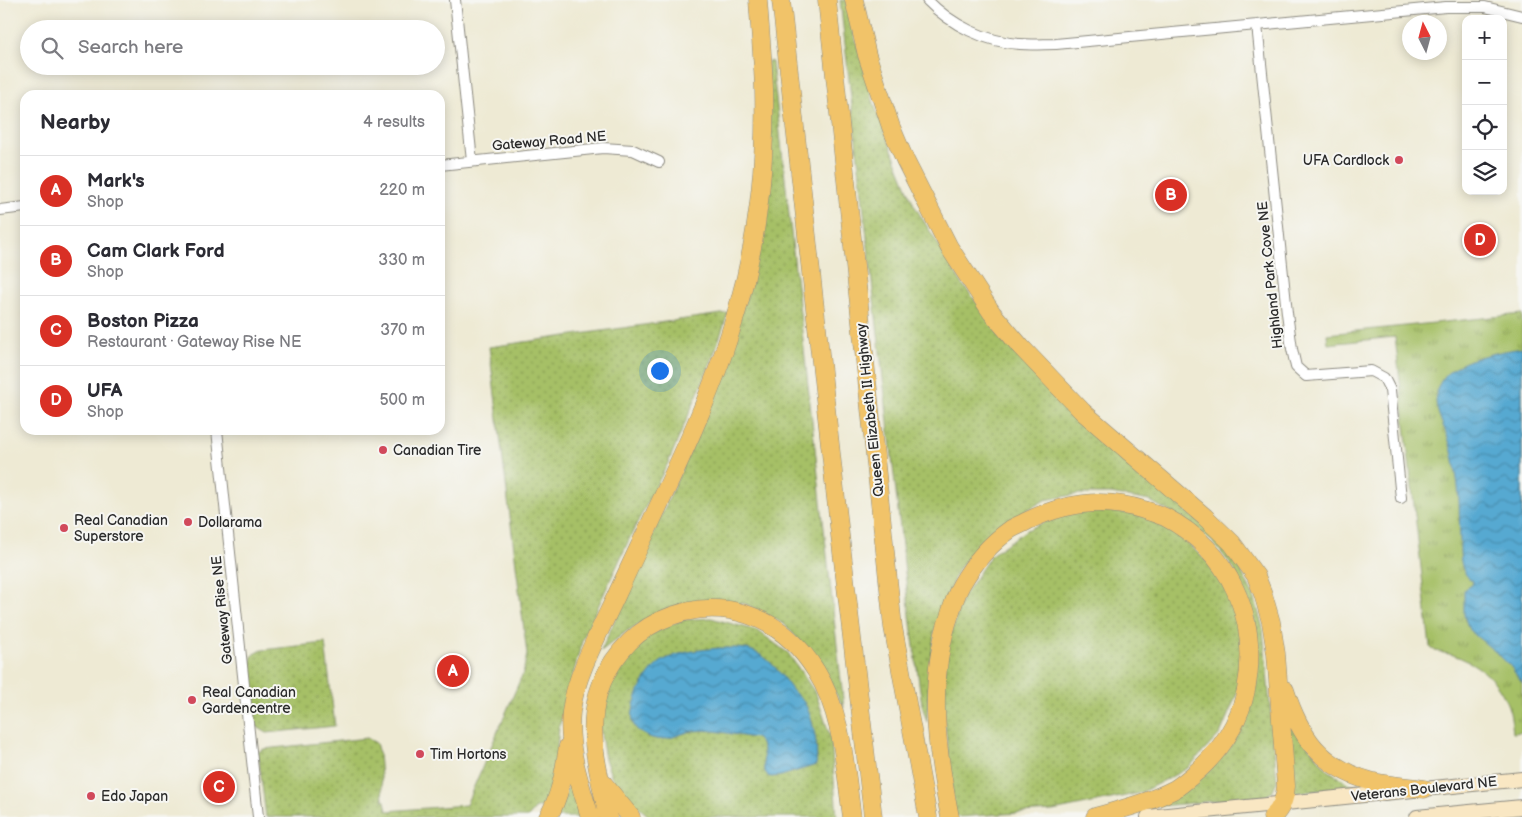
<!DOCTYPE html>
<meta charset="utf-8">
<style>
:root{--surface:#fff;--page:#f7f7f7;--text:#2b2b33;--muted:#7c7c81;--line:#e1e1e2;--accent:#d93025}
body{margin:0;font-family:"Balsamiq Sans",sans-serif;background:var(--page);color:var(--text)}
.controls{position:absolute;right:15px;top:15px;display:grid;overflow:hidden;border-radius:10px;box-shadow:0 2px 12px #0003}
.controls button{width:45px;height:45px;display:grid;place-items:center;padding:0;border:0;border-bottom:1px solid var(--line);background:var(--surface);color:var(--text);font:25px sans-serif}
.compass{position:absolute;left:1402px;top:15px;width:45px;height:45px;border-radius:50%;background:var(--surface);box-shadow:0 2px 12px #0003;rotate:354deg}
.you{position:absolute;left:659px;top:370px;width:18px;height:18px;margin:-12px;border:4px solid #fff;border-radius:50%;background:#1a73e8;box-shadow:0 0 0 8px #1a73e833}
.badge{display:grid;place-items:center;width:32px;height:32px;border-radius:50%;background:var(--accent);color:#fff;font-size:16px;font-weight:700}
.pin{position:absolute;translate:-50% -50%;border:2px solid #fff;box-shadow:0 1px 5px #0006}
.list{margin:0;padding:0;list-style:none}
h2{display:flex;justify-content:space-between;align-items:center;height:65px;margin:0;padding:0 20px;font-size:21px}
h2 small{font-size:16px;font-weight:400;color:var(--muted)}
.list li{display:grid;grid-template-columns:32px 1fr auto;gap:15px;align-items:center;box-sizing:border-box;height:70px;padding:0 20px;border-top:1px solid var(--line)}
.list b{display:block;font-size:19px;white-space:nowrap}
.list p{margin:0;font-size:16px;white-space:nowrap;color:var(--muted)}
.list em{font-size:16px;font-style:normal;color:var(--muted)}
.icon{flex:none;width:28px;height:28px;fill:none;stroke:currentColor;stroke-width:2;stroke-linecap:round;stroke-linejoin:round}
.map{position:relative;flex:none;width:1522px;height:817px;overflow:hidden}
.search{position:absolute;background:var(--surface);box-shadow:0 2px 12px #0003;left:20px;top:20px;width:425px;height:55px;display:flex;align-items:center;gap:12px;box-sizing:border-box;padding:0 18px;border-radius:28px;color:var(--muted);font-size:19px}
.panel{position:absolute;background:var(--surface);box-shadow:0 2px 12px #0003;left:20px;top:90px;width:425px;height:345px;border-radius:15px}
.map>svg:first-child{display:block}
</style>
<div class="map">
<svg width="1522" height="817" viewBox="0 0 1522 817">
<defs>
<pattern id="grass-dots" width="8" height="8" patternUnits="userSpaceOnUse" patternTransform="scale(1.25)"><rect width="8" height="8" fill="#a6c066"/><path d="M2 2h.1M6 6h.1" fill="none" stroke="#879c54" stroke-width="1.8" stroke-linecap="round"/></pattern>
<pattern id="park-tufts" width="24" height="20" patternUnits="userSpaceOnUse" patternTransform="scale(1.25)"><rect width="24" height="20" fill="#a6c066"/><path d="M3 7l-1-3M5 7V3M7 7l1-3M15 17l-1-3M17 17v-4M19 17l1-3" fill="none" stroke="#879c54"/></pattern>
<pattern id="water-waves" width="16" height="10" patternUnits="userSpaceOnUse" patternTransform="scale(1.25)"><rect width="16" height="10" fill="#56a9d1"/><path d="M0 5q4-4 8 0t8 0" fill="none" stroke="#478aaa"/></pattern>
</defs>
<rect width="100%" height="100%" fill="#f6f6f2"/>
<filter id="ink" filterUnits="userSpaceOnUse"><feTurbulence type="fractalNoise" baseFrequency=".02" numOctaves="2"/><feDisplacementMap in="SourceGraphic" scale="10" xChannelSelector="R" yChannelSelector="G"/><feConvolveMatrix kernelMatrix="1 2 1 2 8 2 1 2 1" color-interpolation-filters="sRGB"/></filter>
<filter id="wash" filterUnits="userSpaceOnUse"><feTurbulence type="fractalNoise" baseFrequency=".0096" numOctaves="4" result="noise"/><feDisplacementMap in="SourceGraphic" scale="20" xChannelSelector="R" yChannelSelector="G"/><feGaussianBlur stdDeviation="1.12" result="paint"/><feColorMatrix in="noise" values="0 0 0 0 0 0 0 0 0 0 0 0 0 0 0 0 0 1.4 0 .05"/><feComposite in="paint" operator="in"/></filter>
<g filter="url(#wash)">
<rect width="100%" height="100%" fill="#eeead4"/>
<!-- grass -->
<path fill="url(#grass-dots)" stroke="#687648" d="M 840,0 L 847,0 L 852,27 L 875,107 L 914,205 L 963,285 L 1017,354 L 1059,400 L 1222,542 L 1238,565 L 1255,599 L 1263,629 L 1277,781 L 1272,792 L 1266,796 L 1161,806 L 1153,804 L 1207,773 L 1233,744 L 1253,695 L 1257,631 L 1250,605 L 1234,569 L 1213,542 L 1179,517 L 1150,501 L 1111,494 L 1078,494 L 1045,500 L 1007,521 L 972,552 L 956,573 L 935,629 L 930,663 L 927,722 L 922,705 L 910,616 Z
M 768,61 L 772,62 L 844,708 L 814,656 L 784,624 L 746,604 L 709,601 L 663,610 L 627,631 L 601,651 L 706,415 L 749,289 Z
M 728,313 L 712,360 L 668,463 L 635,527 L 582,641 L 559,728 L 554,779 L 546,806 L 536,808 L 528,817 L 266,817 L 258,752 L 264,749 L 367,738 L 376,743 L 379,754 L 383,800 L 385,801 L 387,811 L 466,805 L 523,673 L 527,654 L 489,347 Z
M 1101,510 L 1142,515 L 1182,538 L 1217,571 L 1235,607 L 1244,657 L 1236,696 L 1220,734 L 1188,768 L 1140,793 L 1053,811 L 955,817 L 943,705 L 946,651 L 962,598 L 991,555 L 1025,531 L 1062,514 Z
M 711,618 L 758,631 L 788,653 L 816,694 L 831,739 L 837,817 L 650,817 L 616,788 L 605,759 L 600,729 L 602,699 L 617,663 L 646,637 L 681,620 Z
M 325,643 L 335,726 L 267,733 L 254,725 L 248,666 L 253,655 L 262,650 Z
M 1287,721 L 1329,771 L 1355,787 L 1293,793 Z
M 571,780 L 580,817 L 556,817 Z"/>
<!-- park -->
<path fill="url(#park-tufts)" stroke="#687648" d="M 1522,314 L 1522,732 L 1513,733 C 1512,724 1511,714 1508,706 C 1498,680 1481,666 1456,656 C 1446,652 1437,654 1430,647 L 1395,337 L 1328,344 L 1327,334 Z"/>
<!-- water -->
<path fill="url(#water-waves)" stroke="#406a7e" d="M 1522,348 L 1522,683 L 1511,667 L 1498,654 L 1469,630 L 1464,615 L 1464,590 L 1472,585 L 1473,581 C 1459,573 1460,554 1460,540 C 1459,519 1460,499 1457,479 C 1455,466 1453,453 1449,441 C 1443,422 1429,403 1440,383 C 1452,359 1498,352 1522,348 Z
M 719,648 C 730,648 743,647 753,651 C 772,659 781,675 793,691 C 797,695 801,698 804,702 C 813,716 819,749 816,765 L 781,776 L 771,777 L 768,776 L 764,770 L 763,750 L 761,744 L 756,738 C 735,736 715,728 693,731 C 680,733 665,743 652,738 C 645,736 634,730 633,722 C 629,704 648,668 664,660 C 681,651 700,650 719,648 Z"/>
</g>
<g filter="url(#ink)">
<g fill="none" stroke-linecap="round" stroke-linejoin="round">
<!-- street casing -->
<g stroke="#8c8a80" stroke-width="12">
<path id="street" d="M 455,0 L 472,161
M 927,0 C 951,25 986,42 1020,44 C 1032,45 1044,44 1056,44 L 1446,7 L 1485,7 L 1522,16
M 1257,25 L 1287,313 L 1292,349 L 1296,367 L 1306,376 L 1371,371 L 1384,378 L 1390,390 L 1401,498
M 440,165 L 603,148 L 633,150 L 659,162
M 0,210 L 25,207
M 217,430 L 258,817"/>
</g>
<!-- secondary casing -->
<g stroke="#8c8a80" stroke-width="16">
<path id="secondary" d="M 1148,817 L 1522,779
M 1417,817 L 1522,807"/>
</g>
<!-- highway casing -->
<g stroke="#8c8a80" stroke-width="19">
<path id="highway" d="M 781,0 L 840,535 L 873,817
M 827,0 L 893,627 L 928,817
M 854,0 L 867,55 L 891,127 L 905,160 L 949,247 L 992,313 L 1021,347 L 1083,412 L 1205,517 L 1232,543 L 1256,576 L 1263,594 L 1271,622 L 1276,654 L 1286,786 C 1285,798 1282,809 1272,817
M 1285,690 C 1300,737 1321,767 1370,781 C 1387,786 1406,786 1424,789
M 603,783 L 631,817
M 548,817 C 561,795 564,771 568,746
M 590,817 C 580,783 567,748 571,712 C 575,675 602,627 618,592 C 661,498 710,407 738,307 C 758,237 766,163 764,90 C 763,60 760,30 758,0
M 608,817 C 600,776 586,736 598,694 C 607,663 630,635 659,621 C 720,593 781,615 816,671 C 843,714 845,768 852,817
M 950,817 C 936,749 927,681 950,614 C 953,605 956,594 961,585 C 973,564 991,543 1011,529 C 1016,526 1022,524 1027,521 C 1064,503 1104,497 1144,510 C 1151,512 1158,514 1165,517 C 1230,551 1260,619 1246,690 C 1239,724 1219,753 1193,775 C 1187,780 1181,785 1175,789 C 1150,802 1123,809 1095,817"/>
</g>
<!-- street -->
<use href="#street" stroke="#fff" stroke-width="10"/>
<!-- secondary -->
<use href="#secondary" stroke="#f9e7c3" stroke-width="14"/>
<!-- highway -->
<use href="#highway" stroke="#f1c369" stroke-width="18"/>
</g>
</g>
<!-- markers -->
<g fill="#d1495b" stroke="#f6f6f2" stroke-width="2">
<circle cx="1399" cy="160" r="5"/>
<circle cx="383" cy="450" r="5"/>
<circle cx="188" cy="522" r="5"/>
<circle cx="64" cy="528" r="5"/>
<circle cx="192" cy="700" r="5"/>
<circle cx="420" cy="754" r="5"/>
<circle cx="91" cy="796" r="5"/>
</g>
<g text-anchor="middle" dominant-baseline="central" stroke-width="4" stroke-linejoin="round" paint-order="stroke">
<!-- street labels -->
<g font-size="14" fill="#2b2b2b" stroke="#f6f6f2">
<text transform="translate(549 141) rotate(-5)">Gateway Road NE</text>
<text transform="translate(1270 275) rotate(-96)">Highland Park Cove NE</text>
<text transform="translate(870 410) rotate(-96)">Queen Elizabeth II Highway</text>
<text transform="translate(222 610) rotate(-96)">Gateway Rise NE</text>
<text transform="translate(1424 789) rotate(-6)">Veterans Boulevard NE</text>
</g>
<!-- poi labels -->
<g font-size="14" fill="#2b2b2b" stroke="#f6f6f2" text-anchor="start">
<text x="1389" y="160" text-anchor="end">UFA Cardlock</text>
<text x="393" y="450">Canadian Tire</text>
<text x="74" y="520">Real Canadian<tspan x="74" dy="16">Superstore</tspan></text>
<text x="198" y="522">Dollarama</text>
<text x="202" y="692">Real Canadian<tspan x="202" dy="16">Gardencentre</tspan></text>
<text x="430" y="754">Tim Hortons</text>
<text x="101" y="796">Edo Japan</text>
</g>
</g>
</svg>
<div class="controls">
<button>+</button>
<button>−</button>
<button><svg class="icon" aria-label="locate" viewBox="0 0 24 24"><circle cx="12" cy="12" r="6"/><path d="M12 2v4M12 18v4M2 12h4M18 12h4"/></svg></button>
<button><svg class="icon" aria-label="layers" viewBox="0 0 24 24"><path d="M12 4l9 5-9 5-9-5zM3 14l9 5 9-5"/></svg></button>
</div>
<svg class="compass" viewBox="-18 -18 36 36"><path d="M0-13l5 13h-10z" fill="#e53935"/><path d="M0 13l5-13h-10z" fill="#7c7c81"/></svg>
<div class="you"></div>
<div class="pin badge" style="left:453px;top:671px">A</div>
<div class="pin badge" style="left:1171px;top:195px">B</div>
<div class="pin badge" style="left:219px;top:787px">C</div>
<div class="pin badge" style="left:1480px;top:240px">D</div>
<div class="search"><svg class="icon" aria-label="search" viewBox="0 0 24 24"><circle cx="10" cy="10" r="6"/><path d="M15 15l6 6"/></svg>Search here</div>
<section class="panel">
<h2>Nearby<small>4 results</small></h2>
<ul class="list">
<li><span class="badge">A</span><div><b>Mark's</b><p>Shop</p></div><em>220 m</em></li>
<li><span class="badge">B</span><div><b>Cam Clark Ford</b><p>Shop</p></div><em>330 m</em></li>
<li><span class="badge">C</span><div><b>Boston Pizza</b><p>Restaurant · Gateway Rise NE</p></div><em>370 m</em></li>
<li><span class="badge">D</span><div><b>UFA</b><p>Shop</p></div><em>500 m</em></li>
</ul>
</section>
</div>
